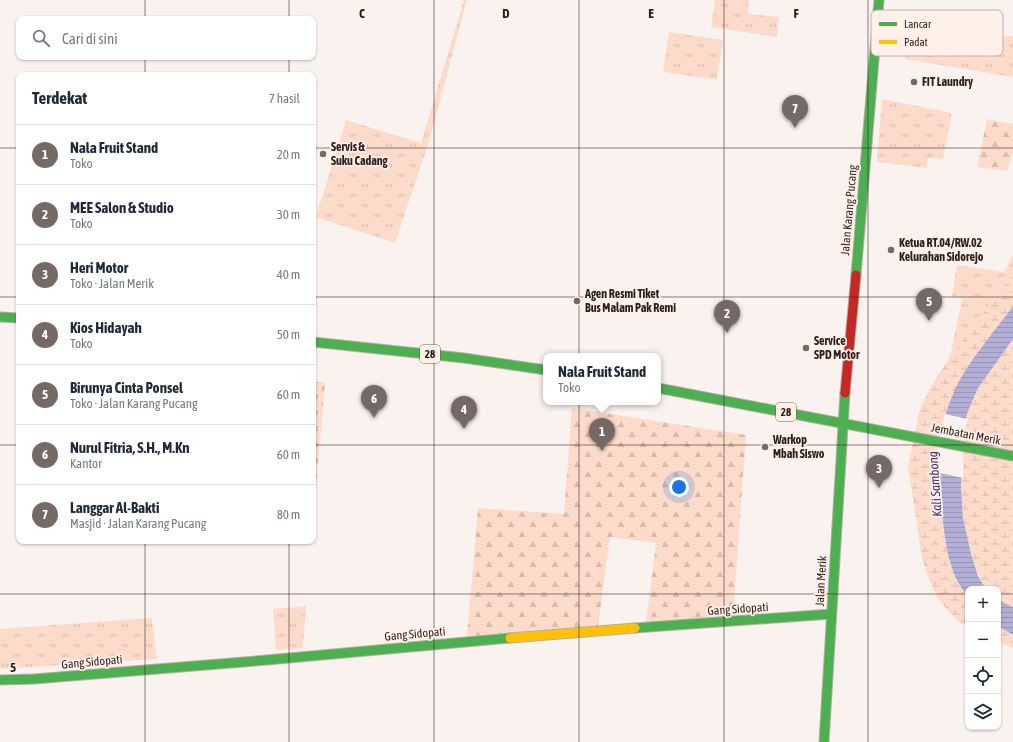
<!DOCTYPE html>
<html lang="id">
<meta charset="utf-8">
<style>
:root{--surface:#fff;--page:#f6f6f7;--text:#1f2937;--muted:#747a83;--line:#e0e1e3;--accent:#746964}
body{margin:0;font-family:"Asap Condensed",sans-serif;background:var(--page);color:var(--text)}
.controls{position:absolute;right:12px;bottom:12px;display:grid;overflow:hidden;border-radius:8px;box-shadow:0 1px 3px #0004}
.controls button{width:36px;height:36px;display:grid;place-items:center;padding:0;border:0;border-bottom:1px solid var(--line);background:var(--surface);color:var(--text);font:20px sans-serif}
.you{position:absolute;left:679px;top:487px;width:14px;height:14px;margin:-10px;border:3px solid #fff;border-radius:50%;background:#1a73e8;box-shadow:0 0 0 6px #1a73e833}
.badge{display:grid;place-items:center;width:26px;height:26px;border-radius:50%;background:var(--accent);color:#fff;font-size:13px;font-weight:700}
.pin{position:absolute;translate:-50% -33px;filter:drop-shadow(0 1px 2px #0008)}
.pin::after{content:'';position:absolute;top:21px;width:14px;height:12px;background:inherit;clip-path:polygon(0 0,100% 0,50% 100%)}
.popup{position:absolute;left:543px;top:353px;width:118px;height:52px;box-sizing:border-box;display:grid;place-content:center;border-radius:8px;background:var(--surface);filter:drop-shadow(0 1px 3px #0005);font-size:13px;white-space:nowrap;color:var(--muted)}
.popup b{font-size:15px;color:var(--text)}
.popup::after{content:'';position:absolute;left:50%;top:100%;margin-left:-8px;border:8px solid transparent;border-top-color:var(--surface)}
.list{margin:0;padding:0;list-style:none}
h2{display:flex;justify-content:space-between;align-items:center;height:52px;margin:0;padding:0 16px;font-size:17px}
h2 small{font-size:13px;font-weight:400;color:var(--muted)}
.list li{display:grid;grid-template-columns:26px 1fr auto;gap:12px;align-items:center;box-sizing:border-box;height:60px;padding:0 16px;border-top:1px solid var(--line)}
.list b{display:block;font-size:15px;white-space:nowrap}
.list p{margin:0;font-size:13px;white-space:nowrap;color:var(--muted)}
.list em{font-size:13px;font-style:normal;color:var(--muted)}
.icon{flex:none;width:22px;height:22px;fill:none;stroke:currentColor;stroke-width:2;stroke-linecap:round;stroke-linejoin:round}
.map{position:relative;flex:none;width:1013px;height:742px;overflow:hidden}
.search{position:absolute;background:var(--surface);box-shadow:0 1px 3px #0004;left:16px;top:16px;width:300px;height:44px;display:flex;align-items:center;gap:10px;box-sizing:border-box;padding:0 14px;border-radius:8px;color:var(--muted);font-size:15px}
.panel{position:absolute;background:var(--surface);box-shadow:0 1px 3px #0004;left:16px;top:72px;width:300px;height:472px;border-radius:8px}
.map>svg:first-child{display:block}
</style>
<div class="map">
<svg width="1013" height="742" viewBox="0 0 1013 742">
<defs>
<pattern id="grass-tufts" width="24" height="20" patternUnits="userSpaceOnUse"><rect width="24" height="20" fill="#fddbcb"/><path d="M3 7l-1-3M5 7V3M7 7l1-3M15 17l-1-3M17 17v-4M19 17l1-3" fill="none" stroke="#d9bcae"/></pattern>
<pattern id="forest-firs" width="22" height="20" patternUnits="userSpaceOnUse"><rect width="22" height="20" fill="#fddbcb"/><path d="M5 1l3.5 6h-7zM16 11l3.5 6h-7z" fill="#d9bcae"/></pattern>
<pattern id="wetland-marsh" width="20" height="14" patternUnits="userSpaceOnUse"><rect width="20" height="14" fill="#fddbcb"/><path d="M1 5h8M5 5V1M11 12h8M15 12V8" fill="none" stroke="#d9bcae"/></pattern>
<pattern id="cemetery-stones" width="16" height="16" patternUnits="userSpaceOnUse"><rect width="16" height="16" fill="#fddbcb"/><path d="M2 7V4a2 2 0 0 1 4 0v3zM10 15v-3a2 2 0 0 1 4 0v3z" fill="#d9bcae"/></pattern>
<pattern id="water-rules" width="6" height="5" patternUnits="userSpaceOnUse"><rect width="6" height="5" fill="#b2aed6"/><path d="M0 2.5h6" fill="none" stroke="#9995b7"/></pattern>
</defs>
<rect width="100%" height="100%" fill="#faf2ef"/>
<!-- grass -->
<path fill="url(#grass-tufts)" d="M 464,0 L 467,0 L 428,145 L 395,243 L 316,217 L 346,120 L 421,143 Z
M 715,0 L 749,0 L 748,14 L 779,17 L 777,37 L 711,27 Z
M 669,32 L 723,40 L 717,80 L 663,72 Z
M 956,35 L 1013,36 L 1013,77 L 905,59 L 905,50 L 955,52 Z
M 882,99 L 952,113 L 943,159 L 928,158 L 927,168 L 877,162 Z
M 1013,255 L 1013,274 L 950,357 L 962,298 L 952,296 L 957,265 L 1004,272 Z
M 306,606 L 303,648 L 276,650 L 273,609 Z
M 152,618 L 157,659 L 0,669 L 0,629 Z"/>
<!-- forest -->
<path fill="url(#forest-firs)" d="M 987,119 L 1013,124 L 1013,153 L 1007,171 L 977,167 Z
M 572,408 L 746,435 L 733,616 L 646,622 L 656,543 L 610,537 L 598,626 L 467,636 L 478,508 L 564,514 Z"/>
<!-- wetland -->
<path fill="url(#wetland-marsh)" d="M 1013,274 L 1013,306 L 962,378 L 953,394 L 942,432 L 938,456 L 938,480 L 944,535 L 950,564 L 955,576 L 968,596 L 968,627 L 960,623 L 946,609 L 936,595 L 928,577 L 922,558 L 908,466 L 920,409 L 930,388 L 950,357 Z
M 1013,339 L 1013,607 L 998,600 L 998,589 L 986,589 C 964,550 960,506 961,462 C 962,444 962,428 968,411 C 977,384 997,361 1013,339 Z
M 998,626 L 1013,635 L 1013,648 L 998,642 Z"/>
<!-- cemetery -->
<path fill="url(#cemetery-stones)" d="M 313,382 L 325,382 L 314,509 L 313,509 Z"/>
<!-- water -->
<path fill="url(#water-rules)" d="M 1013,306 L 1013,339 L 978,388 L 968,411 L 962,433 L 961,488 L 963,518 L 971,554 L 978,576 L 986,589 L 968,589 L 968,596 C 950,576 946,548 943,522 C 937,478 935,436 953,394 C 966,363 993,334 1013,306 Z
M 998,600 L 1013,607 L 1013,635 L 998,626 Z"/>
<!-- pier -->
<path fill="#faf2ef" d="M 945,414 L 968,419 L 964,433 L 963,478 L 936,472 L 936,456 L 940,432 Z"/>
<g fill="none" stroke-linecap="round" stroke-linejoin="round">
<!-- fast casing -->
<g stroke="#b6ada8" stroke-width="11">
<path id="fast" d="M 856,275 L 879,0
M 0,317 L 19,318
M 313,342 L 464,358 L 546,370
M 658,388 L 1013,456
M 635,628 L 831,614
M 0,680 L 34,679 L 267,660 L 510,638
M 824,742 L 845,393"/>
</g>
<!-- slow casing -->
<g stroke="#b6ada8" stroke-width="11">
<path id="slow" d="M 510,638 L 635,628"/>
</g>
<!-- jam casing -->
<g stroke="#b6ada8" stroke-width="11">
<path id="jam" d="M 845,393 L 856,275"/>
</g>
<!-- fast -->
<use href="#fast" stroke="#4caf50" stroke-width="9"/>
<!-- slow -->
<use href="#slow" stroke="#ffc107" stroke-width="9"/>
<!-- jam -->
<use href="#jam" stroke="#c62828" stroke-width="9"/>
</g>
<!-- grid -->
<path fill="none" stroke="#2c1f19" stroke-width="1" stroke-opacity="0.55" d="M 145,0 L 145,19M 289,0 L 289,19M 434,0 L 434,742M 579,0 L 579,742M 724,0 L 724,742M 868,0 L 868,742M 145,57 L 145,75M 289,57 L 289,75M 0,148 L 19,148M 313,148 L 1013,148M 0,297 L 19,297M 313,297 L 1013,297M 0,445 L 19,445M 313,445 L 1013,445M 145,541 L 145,742M 289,541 L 289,742M 0,594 L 968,594M 998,594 L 1013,594"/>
<!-- markers -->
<g fill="#746964" stroke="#fff1ea" stroke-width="1.5">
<circle cx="914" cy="82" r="4"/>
<circle cx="323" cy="154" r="4"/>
<circle cx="891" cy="250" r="4"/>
<circle cx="577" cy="301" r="4"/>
<circle cx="806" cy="348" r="4"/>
<circle cx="765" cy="447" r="4"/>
</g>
<g text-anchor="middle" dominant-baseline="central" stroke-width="3.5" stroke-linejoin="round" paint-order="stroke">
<!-- shield labels -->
<g fill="#fff1ea" stroke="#6b5e58" stroke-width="1">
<rect x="420" y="345" width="20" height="18" rx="3"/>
<rect x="776" y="403" width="20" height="18" rx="3"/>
</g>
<g font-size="11" font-weight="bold" fill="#2c1f19">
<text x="430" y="354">28</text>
<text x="786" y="412">28</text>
</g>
<!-- poi labels -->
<g font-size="12" font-weight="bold" fill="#2c1f19" stroke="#fff1ea" text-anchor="start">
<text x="922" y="82">FIT Laundry</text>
<text x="331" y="147">Servis &amp;<tspan x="331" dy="14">Suku Cadang</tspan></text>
<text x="899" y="243">Ketua RT.04/RW.02<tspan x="899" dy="14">Kelurahan Sidorejo</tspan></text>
<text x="585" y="294">Agen Resmi Tiket<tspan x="585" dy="14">Bus Malam Pak Remi</tspan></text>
<text x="814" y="341">Service<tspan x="814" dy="14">SPD Motor</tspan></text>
<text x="773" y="440">Warkop<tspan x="773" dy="14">Mbah Siswo</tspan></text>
</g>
<!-- street labels -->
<g font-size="12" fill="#2c1f19" stroke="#fff1ea">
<text transform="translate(849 210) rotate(-85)">Jalan Karang Pucang</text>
<text transform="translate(966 434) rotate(11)">Jembatan Merik</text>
<text transform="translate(821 581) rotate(-87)">Jalan Merik</text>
<text transform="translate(738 609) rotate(-4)">Gang Sidopati</text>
<text transform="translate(415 634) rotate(-5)">Gang Sidopati</text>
<text transform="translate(92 662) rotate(-5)">Gang Sidopati</text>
</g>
<!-- water labels -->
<g font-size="13" font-style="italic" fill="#393076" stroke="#fff1ea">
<text transform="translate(935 484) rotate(-94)">Kali Sambong</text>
</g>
</g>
<!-- legend -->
<rect x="871" y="10" width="132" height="46" rx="6" fill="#fff1ea" stroke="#c0b2ab" stroke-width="1"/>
<rect x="879" y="22" width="18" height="4" fill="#4caf50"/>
<rect x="879" y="40" width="18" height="4" fill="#ffc107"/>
<g font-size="11" fill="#2c1f19">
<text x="904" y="28">Lancar</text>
<text x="904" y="46">Padat</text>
</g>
<g font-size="13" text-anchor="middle" font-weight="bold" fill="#2c1f19" stroke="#fff1ea" stroke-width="3.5" stroke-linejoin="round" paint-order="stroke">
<text x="362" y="18">C</text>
<text x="506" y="18">D</text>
<text x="651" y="18">E</text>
<text x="796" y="18">F</text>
<text x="13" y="672">5</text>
</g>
</svg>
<div class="controls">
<button>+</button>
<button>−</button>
<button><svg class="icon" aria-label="locate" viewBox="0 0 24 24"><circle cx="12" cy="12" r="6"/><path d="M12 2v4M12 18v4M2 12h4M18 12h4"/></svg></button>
<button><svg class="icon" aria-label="layers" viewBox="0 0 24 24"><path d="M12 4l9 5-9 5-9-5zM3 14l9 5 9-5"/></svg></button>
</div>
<div class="you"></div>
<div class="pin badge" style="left:602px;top:451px">1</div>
<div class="popup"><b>Nala Fruit Stand</b>Toko</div>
<div class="pin badge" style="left:727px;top:333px">2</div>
<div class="pin badge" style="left:879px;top:488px">3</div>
<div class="pin badge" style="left:464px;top:429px">4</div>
<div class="pin badge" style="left:929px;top:321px">5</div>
<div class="pin badge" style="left:374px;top:418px">6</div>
<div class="pin badge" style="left:795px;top:128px">7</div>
<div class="search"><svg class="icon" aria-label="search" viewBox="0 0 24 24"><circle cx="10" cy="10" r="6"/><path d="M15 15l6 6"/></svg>Cari di sini</div>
<section class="panel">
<h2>Terdekat<small>7 hasil</small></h2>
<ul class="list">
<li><span class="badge">1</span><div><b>Nala Fruit Stand</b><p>Toko</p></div><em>20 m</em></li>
<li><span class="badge">2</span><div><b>MEE Salon &amp; Studio</b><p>Toko</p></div><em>30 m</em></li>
<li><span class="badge">3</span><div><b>Heri Motor</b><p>Toko · Jalan Merik</p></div><em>40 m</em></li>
<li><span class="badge">4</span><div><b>Kios Hidayah</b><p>Toko</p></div><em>50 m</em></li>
<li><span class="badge">5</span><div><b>Birunya Cinta Ponsel</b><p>Toko · Jalan Karang Pucang</p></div><em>60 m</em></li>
<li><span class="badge">6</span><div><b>Nurul Fitria, S.H., M.Kn</b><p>Kantor</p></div><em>60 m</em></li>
<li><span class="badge">7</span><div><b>Langgar Al-Bakti</b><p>Masjid · Jalan Karang Pucang</p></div><em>80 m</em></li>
</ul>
</section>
</div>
